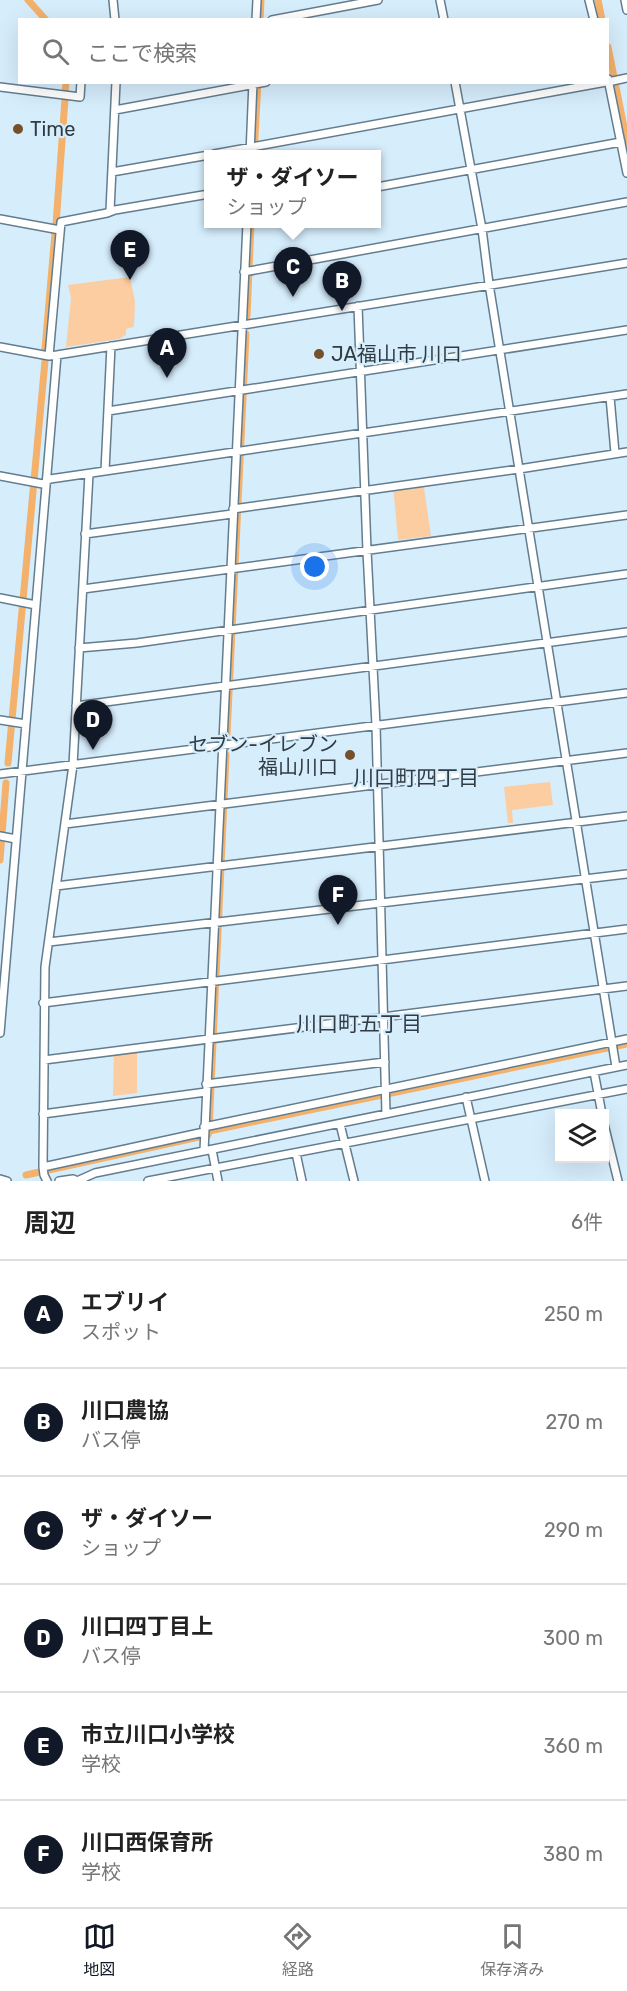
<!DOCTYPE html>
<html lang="ja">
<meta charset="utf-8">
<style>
:root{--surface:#fff;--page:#f6f6f6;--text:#222;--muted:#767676;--line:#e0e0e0;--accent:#111827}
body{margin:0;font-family:Rubik,"Noto Sans JP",sans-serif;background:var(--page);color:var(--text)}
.controls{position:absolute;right:18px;bottom:18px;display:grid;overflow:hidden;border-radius:0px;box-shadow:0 6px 24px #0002}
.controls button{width:54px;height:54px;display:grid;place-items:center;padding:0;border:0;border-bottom:2px solid var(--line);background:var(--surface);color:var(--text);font:30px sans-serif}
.you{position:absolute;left:315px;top:567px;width:21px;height:21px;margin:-15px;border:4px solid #fff;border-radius:50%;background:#1a73e8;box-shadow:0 0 0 9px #1a73e833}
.badge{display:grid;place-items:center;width:39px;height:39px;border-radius:50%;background:var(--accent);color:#fff;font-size:20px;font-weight:700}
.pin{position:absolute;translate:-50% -50px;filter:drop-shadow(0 2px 3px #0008)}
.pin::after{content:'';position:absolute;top:32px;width:21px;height:18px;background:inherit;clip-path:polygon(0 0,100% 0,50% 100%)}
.popup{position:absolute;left:204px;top:150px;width:177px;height:78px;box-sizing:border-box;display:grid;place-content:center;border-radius:0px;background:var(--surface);filter:drop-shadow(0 2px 4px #0005);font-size:20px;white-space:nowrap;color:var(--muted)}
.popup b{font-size:22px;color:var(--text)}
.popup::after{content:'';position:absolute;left:50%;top:100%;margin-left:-12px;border:12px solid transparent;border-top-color:var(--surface)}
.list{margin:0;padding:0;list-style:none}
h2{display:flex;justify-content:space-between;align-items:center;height:78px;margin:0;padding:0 24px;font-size:26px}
h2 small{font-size:20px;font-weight:400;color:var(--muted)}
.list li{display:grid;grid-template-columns:39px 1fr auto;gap:18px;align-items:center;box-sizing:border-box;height:108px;padding:0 24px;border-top:2px solid var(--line)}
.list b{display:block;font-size:22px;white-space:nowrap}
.list p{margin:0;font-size:20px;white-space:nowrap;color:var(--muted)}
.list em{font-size:20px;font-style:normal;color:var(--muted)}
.icon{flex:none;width:33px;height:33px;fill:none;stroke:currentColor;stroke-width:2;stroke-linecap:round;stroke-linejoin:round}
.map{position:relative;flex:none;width:627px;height:1181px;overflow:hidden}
.search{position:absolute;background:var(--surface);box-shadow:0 6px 24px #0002;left:18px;right:18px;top:18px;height:66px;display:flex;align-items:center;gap:15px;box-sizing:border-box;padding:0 21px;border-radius:0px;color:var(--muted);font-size:22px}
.sheet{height:726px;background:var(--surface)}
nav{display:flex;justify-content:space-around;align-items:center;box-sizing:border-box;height:84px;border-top:2px solid var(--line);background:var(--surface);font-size:16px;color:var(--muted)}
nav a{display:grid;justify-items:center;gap:3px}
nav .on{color:var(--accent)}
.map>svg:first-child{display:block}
</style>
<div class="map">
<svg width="627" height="1181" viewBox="0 0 627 1181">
<rect width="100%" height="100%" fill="#d6edfc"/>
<!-- green -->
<path fill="#fbcda0" d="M 130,277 L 135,301 L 134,327 L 126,329 L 126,335 L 119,339 L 66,347 L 71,298 L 68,285 Z
M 423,481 L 431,536 L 398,540 L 393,485 Z
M 550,782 L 553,805 L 512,810 L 513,823 L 508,823 L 504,787 Z
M 137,1048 L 137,1093 L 113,1096 L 114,1050 Z"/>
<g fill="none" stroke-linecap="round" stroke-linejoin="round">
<!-- canal -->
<path stroke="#f3b16b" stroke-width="7" d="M 28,0 L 46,20
M 598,0 L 602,20
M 260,20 L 261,0
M 608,47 L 627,142
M 65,93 L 66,82
M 254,154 L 258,82
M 56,225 L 65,99
M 247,316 L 251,224
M 45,349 L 55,233
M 227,735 L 246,334
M 8,763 L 45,361
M 0,860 L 6,783
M 209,1130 L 226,755
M 26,1175 L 208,1135 L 209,1131 L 627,1044"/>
<!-- minor casing -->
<g stroke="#637d8e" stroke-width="10">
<path id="minor" d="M 113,0 L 115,20
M 440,0 L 444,20
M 589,0 L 594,20
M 625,0 L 627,10
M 256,20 L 257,0
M 272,20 L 378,0
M 608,79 L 627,173
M 455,82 L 482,229 L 489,284 L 616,1067
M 608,82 L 627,78
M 0,87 L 80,97 L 81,82
M 115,110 L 266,82
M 214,154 L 606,82
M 250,154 L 253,82
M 112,172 L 209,155
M 377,187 L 621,142
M 110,211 L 116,82
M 0,219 L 60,230
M 244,272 L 627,202
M 358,306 L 367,551 L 376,725 L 386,1114
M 0,347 L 49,356 L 57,355 L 627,263
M 49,356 L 61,222 L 107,213 L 115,210 L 209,194
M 610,397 L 615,453
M 108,411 L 627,330
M 105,471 L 111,346
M 0,476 L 43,484 L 50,479 L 105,471 L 627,394
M 233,509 L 519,469 L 627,452
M 85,534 L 232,514
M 83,589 L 627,515
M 0,598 L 36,605
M 79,648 L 137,643 L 627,574
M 76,706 L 627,632
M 0,720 L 26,724
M 0,774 L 627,693
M 65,824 L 627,753
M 0,836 L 16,839
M 56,886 L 627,816
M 49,942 L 627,874
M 43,1003 L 627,929
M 0,1033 L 57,355
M 44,1060 L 627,986
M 594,1072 L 602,1114
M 206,1084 L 385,1062
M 466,1097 L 485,1181
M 43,1114 L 206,1092
M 340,1124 L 354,1181
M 604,1124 L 618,1181
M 204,1127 L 627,1039
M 212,1150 L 218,1181
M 204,1151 L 247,224
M 296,1153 L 302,1181
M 43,1167 L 204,1132
M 0,1179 L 7,1181
M 47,1181 L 44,1175 L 43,1167 L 45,967 L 73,765 L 89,474
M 59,1181 L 73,1179 L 77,1181 L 95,1173 L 627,1065
M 148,1181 L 627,1089"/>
</g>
<!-- minor -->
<use href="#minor" stroke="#fff" stroke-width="7"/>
</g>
<!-- markers -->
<g fill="#75512b" stroke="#d6edfc" stroke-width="2">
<circle cx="18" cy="129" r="6"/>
<circle cx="319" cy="354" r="6"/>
<circle cx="350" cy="755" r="6"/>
</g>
<g text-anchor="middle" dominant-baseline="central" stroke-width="4.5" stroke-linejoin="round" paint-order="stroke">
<!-- poi labels -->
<g font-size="20" fill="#303b43" stroke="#d6edfc" text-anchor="start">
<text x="30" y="129">Time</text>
<text x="331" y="354">JA福山市 川口</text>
<text x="338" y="744" text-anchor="end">セブン-イレブン<tspan x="338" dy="23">福山川口</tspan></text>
</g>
<!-- neighbourhood labels -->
<g font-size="21" fill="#303b43" stroke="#d6edfc">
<text x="416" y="777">川口町四丁目</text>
<text x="359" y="1023">川口町五丁目</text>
</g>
</g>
</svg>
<div class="controls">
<button><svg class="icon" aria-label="layers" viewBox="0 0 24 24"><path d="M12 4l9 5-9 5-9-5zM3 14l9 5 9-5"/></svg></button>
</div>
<div class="you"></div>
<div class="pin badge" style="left:167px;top:378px">A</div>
<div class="pin badge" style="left:342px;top:311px">B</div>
<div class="pin badge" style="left:293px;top:297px">C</div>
<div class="popup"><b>ザ・ダイソー</b>ショップ</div>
<div class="pin badge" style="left:93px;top:750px">D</div>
<div class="pin badge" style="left:130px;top:280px">E</div>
<div class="pin badge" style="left:338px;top:925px">F</div>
<div class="search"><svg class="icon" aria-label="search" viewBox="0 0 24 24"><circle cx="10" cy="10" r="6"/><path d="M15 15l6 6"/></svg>ここで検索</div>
</div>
<section class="sheet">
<h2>周辺<small>6件</small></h2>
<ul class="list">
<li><span class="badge">A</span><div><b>エブリイ</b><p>スポット</p></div><em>250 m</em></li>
<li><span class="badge">B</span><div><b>川口農協</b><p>バス停</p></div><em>270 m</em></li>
<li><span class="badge">C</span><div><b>ザ・ダイソー</b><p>ショップ</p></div><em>290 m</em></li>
<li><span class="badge">D</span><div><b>川口四丁目上</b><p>バス停</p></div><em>300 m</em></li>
<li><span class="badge">E</span><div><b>市立川口小学校</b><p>学校</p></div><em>360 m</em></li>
<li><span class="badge">F</span><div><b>川口西保育所</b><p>学校</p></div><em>380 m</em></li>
</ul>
</section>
<nav>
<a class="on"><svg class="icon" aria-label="map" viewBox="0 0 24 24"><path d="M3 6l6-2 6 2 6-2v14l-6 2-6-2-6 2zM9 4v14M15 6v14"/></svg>地図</a>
<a><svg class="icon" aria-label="directions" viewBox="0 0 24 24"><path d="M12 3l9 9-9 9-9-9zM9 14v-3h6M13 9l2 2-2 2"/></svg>経路</a>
<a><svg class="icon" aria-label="saved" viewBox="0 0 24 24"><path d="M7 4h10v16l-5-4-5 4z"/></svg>保存済み</a>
</nav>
